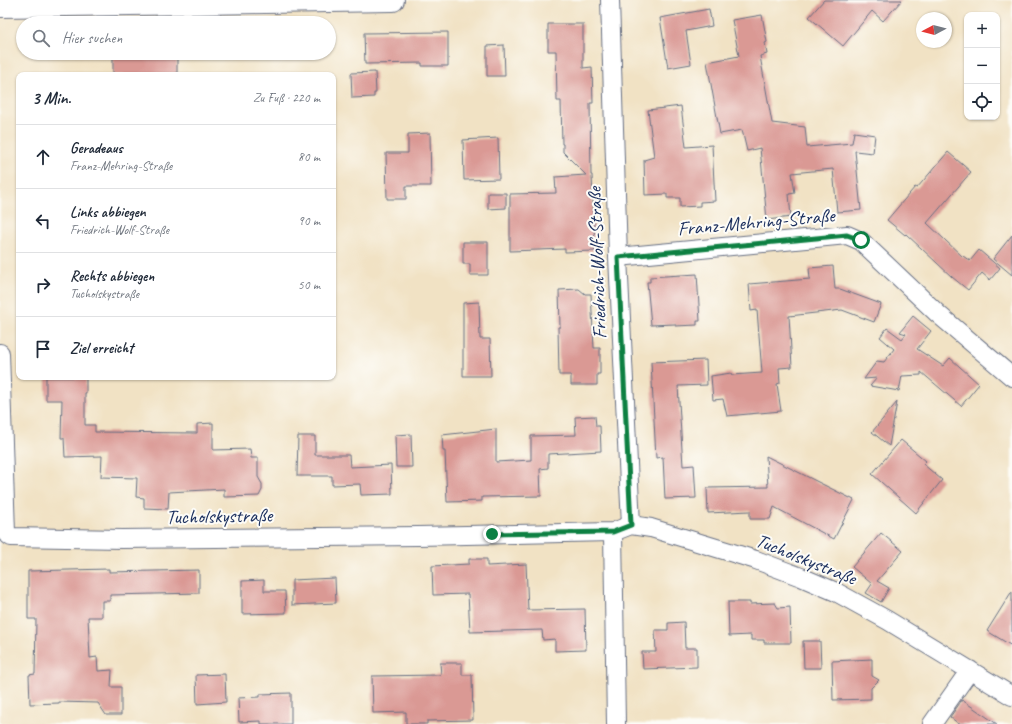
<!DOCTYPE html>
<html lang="de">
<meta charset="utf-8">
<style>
:root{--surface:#fff;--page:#f2f2f3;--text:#1f2937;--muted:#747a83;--line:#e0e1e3}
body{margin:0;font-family:Caveat,sans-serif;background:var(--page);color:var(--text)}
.controls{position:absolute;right:12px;top:12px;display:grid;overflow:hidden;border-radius:8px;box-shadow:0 1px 3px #0004}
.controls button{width:36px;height:36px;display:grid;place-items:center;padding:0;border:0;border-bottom:1px solid var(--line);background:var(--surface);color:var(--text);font:20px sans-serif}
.compass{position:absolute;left:916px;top:12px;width:36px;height:36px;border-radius:50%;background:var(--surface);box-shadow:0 1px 3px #0004;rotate:263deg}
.stop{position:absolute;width:12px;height:12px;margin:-9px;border:3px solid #0b8043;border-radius:50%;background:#fff}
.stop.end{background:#0b8043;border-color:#fff;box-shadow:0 1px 4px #0008}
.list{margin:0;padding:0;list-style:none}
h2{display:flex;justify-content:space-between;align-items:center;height:52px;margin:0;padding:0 16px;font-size:17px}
h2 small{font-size:13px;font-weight:400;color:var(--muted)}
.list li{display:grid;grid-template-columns:26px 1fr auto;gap:12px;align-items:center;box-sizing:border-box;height:64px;padding:0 16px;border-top:1px solid var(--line)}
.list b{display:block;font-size:15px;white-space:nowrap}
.list p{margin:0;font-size:13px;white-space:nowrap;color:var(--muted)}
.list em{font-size:13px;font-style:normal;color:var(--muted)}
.icon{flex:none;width:22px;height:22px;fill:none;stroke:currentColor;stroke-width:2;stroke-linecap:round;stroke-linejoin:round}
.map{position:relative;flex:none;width:1012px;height:724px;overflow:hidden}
.search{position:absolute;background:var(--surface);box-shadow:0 1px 3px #0004;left:16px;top:16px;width:320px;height:44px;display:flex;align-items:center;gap:10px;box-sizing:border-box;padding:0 14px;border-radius:22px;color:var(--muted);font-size:15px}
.panel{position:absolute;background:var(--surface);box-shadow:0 1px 3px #0004;left:16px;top:72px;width:320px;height:308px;border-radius:8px}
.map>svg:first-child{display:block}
</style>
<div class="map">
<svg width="1012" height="724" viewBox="0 0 1012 724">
<rect width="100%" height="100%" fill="#fdfcf7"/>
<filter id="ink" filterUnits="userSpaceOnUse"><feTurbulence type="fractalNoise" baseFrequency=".025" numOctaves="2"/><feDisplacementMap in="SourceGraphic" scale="8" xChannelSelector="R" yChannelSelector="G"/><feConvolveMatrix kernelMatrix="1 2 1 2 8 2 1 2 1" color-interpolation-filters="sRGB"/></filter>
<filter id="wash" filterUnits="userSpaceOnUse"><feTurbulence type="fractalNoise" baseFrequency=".012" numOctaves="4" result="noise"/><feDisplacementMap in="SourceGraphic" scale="16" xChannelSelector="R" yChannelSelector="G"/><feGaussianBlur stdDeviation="0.9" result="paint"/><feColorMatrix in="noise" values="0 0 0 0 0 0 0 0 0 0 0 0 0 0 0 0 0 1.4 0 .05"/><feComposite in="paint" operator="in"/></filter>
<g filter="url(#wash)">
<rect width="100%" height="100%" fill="#f1e2c4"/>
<g id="blocks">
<!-- building -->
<path fill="#da9994" d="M 824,0 L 902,0 L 883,21 L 872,11 L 843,46 L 809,17 Z
M 709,9 L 712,26 L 686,31 L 691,64 L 668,68 L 660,18 Z
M 762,15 L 767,42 L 765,43 L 767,54 L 760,56 L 772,123 L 805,127 L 807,147 L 852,143 L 854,132 L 875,135 L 873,153 L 855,151 L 861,210 L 837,212 L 833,169 L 792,173 L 795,193 L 789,194 L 791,217 L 767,220 L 760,148 L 747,151 L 742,130 L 720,134 L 707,62 L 739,56 L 732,20 Z
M 548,24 L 583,24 L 583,68 L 592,67 L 593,103 L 590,103 L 591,175 L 592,175 L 595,251 L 565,252 L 565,249 L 510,251 L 510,194 L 556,193 L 555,177 L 586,175 L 563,152 L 563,144 L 562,144 L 561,101 L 557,101 L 556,51 L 548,51 Z
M 448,32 L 448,66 L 422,66 L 422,63 L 365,64 L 364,33 Z
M 504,45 L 505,76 L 487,76 L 487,46 Z
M 113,53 L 177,53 L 177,75 L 113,75 Z
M 375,72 L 376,93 L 374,93 L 374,97 L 352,98 L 351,73 Z
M 681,106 L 686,147 L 712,145 L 715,201 L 700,202 L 700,206 L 680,207 L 680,198 L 667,198 L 667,194 L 645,195 L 644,160 L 654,157 L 648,110 Z
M 430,133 L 431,186 L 406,186 L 406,199 L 387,199 L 386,153 L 408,153 L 408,134 Z
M 498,138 L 499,179 L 464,180 L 463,140 Z
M 948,152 L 971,172 L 927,223 L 963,257 L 963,256 L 970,261 L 979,250 L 1000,268 L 990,280 L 982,273 L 968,290 L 952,277 L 906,234 L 905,235 L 887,220 L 915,187 L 917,188 Z
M 488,193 L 506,193 L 506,208 L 488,209 Z
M 1012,235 L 1012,275 L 993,259 Z
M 463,242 L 488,242 L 488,275 L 470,275 L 470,264 L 463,264 Z
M 833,266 L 835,289 L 840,289 L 881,304 L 874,322 L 842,310 L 789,316 L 792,367 L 779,368 L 780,383 L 777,384 L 781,411 L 727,416 L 723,399 L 713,400 L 711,376 L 731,373 L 732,375 L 762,373 L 757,310 L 751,311 L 749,284 L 810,279 L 809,268 Z
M 697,274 L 700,321 L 697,321 L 697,325 L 675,326 L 675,324 L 651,325 L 647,282 L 650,282 L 650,277 Z
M 579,289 L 585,294 L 591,294 L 594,348 L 600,348 L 600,374 L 597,374 L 597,385 L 571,385 L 571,375 L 559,375 L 558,327 L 560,327 L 559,290 Z
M 479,302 L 480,339 L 490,339 L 491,376 L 463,376 L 463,303 Z
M 913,316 L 931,331 L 917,349 L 943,366 L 950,358 L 979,384 L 961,406 L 921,372 L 921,375 L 902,376 L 899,391 L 870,386 L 877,378 L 864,379 L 877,361 L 884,362 L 894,349 L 880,337 L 887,328 L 902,339 L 906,334 L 900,332 Z
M 706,360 L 707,385 L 678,386 L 683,466 L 694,465 L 696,498 L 665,499 L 663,457 L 656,458 L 651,362 Z
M 46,377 L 86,377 L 86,393 L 85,393 L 85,425 L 95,425 L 95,432 L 197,433 L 197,424 L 213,423 L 213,450 L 250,449 L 251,458 L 258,458 L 258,477 L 262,484 L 262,490 L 259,496 L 224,497 L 224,489 L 169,492 L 168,509 L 144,508 L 144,498 L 136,497 L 137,478 L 101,477 L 102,456 L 65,457 L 64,438 L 61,438 L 62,400 L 46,400 Z
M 897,402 L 889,446 L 872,432 Z
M 595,416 L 596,426 L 600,426 L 601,451 L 548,454 L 548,468 L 540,469 L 541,496 L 482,497 L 482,501 L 447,502 L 445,451 L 443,451 L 442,435 L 496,429 L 496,462 L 531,460 L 531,436 L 576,435 L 575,417 Z
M 411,434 L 412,467 L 396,467 L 395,435 Z
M 298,436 L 315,436 L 315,455 L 349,455 L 350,467 L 391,465 L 392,494 L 361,495 L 360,484 L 332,485 L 332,476 L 297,476 Z
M 901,440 L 926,461 L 923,464 L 942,480 L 916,513 L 872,474 Z
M 766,456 L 854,500 L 834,539 L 774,507 L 770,519 L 750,519 L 750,511 L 708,513 L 707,488 L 768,487 Z
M 881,533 L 903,551 L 877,581 L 889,588 L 881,602 L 866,593 L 872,584 L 852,567 Z
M 469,559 L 487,559 L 487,566 L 526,564 L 528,610 L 585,609 L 586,650 L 555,651 L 555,639 L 543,640 L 542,630 L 470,632 L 468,594 L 433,595 L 432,566 L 469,564 Z
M 109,569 L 109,572 L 199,570 L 199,593 L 110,595 L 110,601 L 102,601 L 102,617 L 88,617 L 90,658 L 97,657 L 98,671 L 112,670 L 111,687 L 121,687 L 121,715 L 106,715 L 98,703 L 59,702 L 59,703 L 30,704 L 29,675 L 35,674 L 36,619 L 28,619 L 28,571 Z
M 335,578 L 336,603 L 292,605 L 292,580 Z
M 264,580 L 264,591 L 285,591 L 286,613 L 242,614 L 242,581 Z
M 1012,591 L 1012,646 L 987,631 Z
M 728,602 L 750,602 L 750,604 L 775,603 L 778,608 L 790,607 L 791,643 L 764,643 L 764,640 L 751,640 L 751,635 L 729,636 Z
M 684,622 L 685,648 L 697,648 L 697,667 L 643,669 L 642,652 L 656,652 L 655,630 L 668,630 L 668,623 Z
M 803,641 L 820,641 L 821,668 L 804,668 Z
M 872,659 L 872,676 L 879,680 L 871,688 L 871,699 L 833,700 L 832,661 Z
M 440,663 L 462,663 L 462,675 L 472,675 L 473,720 L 427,721 L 427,724 L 406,724 L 406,712 L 373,713 L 372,676 L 441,675 Z
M 225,674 L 226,702 L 197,704 L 196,675 Z
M 291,693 L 291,724 L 261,724 L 261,721 L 239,722 L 238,698 L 260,697 L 260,694 Z
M 962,700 L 997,724 L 959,724 L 950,717 Z"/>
</g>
</g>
<g filter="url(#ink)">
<use href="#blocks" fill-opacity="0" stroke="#666e82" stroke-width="1"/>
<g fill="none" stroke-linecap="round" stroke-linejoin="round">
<!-- minor casing -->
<g stroke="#666e82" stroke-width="20">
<path id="minor" d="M 610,0 L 618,257 L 631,525
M 618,257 L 847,235 L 861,241 L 938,314 L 1012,377
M 0,353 L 6,533 L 11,537 L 122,539 L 418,536 L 613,532
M 616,724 L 613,532 L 631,525 L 651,528 L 756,560 L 801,577 L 836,592 L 887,620 L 1012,696
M 932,724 L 970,670"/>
</g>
<!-- tertiary casing -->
<g stroke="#666e82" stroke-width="24">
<path id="tertiary" d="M 0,6 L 393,0"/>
</g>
<!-- minor -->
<use href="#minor" stroke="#fff" stroke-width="18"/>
<!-- tertiary -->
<use href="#tertiary" stroke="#fff" stroke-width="22"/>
</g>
</g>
<g fill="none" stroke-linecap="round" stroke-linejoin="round" filter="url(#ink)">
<!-- route -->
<path stroke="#0b8043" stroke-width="5" d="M 492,534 L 613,532 L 631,525 L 618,257 L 847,235 L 861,240"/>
</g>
<g text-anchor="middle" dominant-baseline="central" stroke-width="4" stroke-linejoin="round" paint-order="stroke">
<!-- street labels -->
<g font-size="20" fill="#1b2f5e" stroke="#fdfcf7">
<text transform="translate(756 222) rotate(-5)">Franz-Mehring-Straße</text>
<text transform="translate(597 263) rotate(-92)">Friedrich-Wolf-Straße</text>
<text transform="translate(219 516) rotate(-1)">Tucholskystraße</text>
<text transform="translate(806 559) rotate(22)">Tucholskystraße</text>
</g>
</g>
</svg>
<div class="controls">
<button>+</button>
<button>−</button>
<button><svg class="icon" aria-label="locate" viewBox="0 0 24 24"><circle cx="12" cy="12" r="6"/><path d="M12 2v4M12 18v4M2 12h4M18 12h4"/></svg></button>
</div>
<svg class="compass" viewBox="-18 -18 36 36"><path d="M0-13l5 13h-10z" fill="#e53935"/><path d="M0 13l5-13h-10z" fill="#747a83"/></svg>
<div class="stop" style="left:861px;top:240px"></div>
<div class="stop end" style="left:492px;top:534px"></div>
<div class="search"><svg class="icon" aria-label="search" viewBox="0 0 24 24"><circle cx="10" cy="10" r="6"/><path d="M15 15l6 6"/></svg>Hier suchen</div>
<section class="panel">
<h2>3 Min.<small>Zu Fuß · 220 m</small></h2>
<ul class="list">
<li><svg class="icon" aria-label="ahead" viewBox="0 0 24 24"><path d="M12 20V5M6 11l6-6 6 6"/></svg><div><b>Geradeaus</b><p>Franz-Mehring-Straße</p></div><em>80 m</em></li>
<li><svg class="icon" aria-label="left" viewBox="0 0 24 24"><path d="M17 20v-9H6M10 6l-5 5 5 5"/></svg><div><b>Links abbiegen</b><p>Friedrich-Wolf-Straße</p></div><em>90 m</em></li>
<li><svg class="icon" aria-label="right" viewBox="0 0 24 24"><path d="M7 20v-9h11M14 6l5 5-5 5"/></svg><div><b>Rechts abbiegen</b><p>Tucholskystraße</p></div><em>50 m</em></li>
<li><svg class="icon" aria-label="arrive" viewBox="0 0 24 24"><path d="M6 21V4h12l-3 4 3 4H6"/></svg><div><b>Ziel erreicht</b></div></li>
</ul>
</section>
</div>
